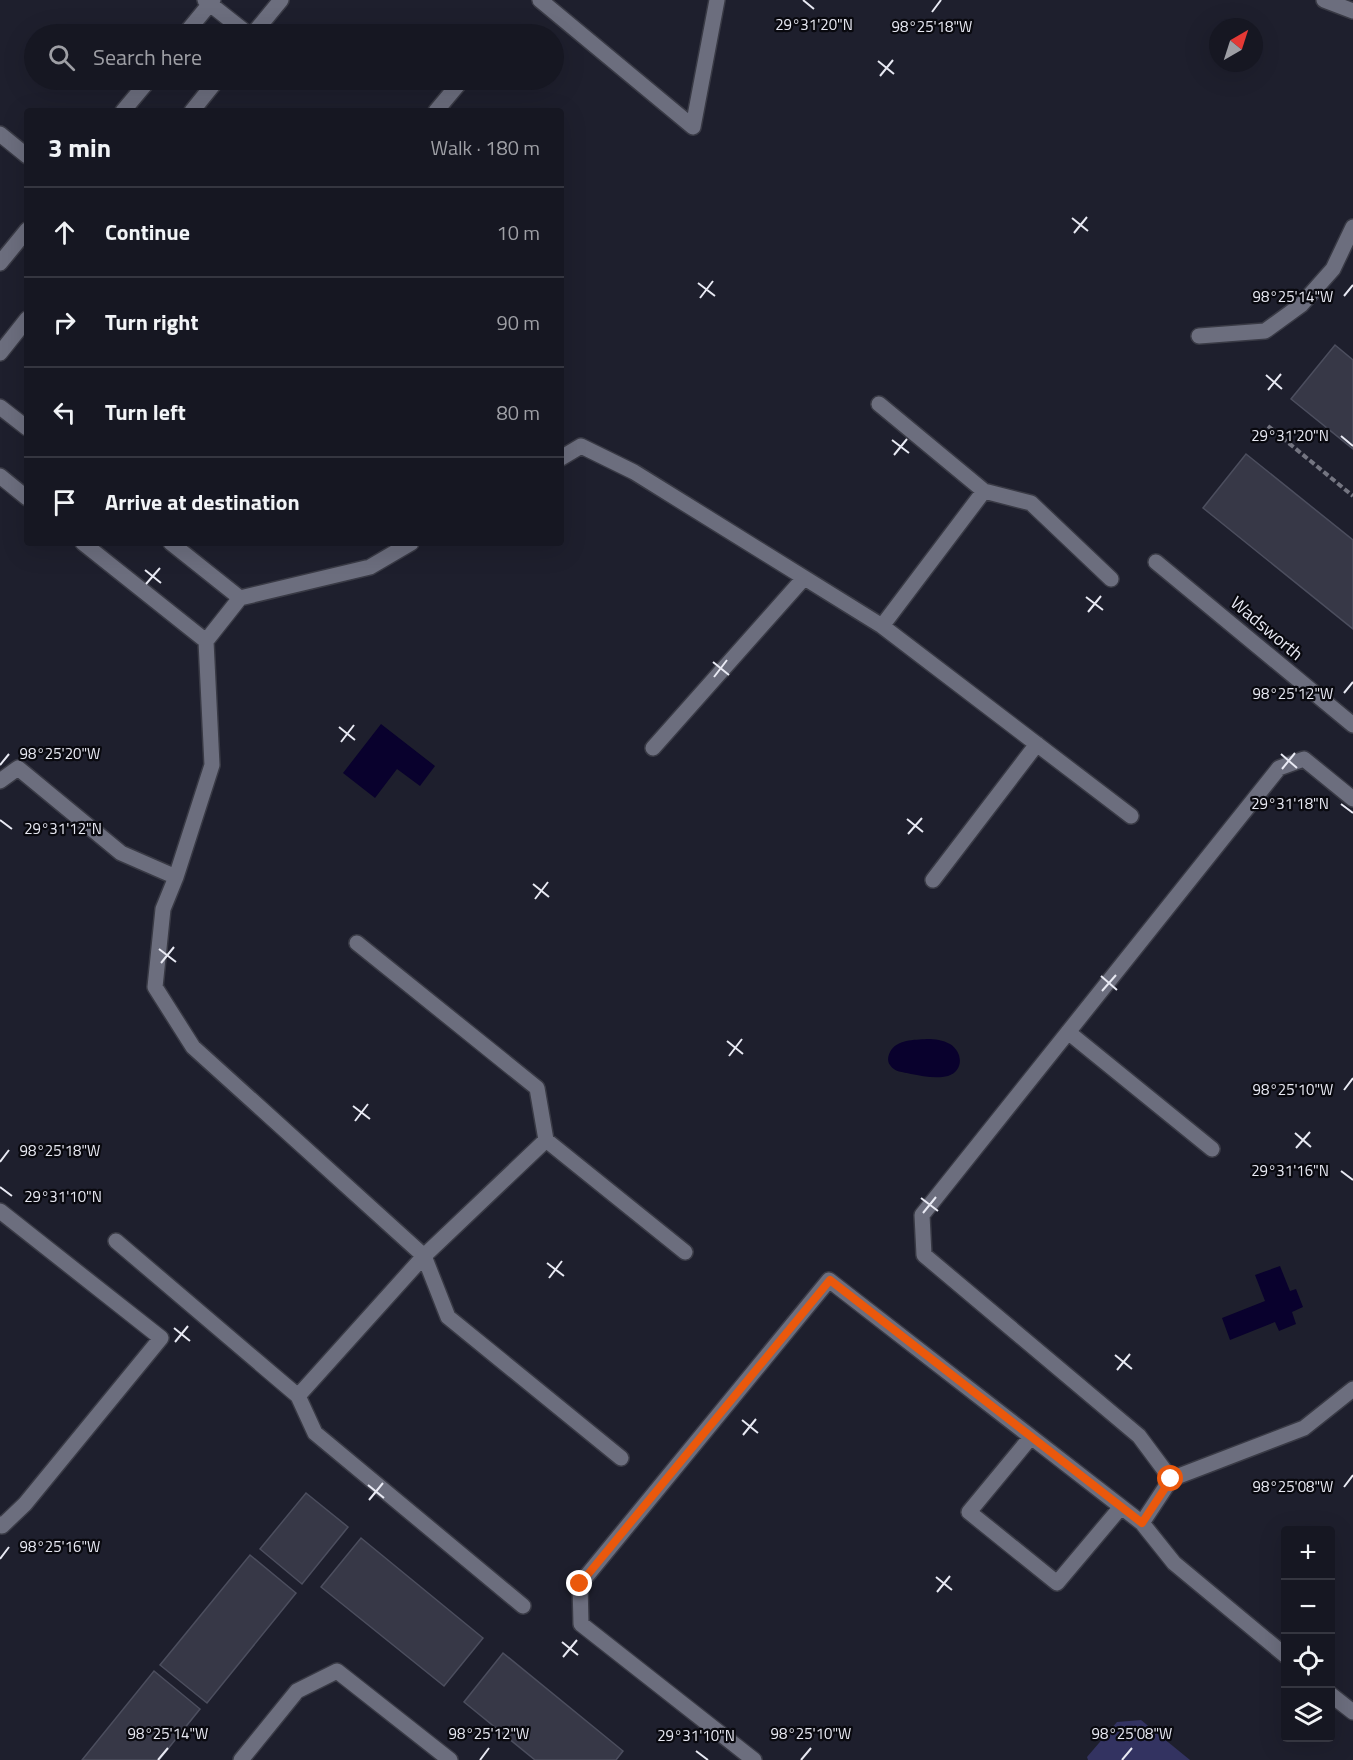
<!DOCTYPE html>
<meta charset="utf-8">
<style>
:root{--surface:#161722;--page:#23242f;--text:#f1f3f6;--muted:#9e9fa5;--line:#353640}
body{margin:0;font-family:"Titillium Web",sans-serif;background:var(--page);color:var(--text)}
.controls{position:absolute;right:18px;bottom:18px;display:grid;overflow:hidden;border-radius:6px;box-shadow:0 6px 24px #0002}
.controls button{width:54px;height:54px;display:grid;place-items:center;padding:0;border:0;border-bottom:2px solid var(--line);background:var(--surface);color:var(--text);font:30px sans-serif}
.compass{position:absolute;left:1209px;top:18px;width:54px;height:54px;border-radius:50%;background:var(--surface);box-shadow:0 6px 24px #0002;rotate:39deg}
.stop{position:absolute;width:18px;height:18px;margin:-14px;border:4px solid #ea580c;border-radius:50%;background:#fff}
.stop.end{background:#ea580c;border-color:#fff;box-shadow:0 2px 6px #0008}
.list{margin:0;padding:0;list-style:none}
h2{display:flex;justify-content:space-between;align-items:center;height:78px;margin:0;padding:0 24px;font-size:26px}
h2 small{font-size:20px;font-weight:400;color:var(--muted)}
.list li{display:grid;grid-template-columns:39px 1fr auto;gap:18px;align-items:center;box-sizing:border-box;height:90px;padding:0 24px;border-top:2px solid var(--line)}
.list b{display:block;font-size:22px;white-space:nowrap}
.list em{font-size:20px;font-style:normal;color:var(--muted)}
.icon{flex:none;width:33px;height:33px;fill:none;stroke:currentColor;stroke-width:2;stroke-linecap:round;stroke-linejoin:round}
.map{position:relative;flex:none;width:1353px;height:1760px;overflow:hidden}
.search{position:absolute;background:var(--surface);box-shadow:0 6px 24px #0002;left:24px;top:24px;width:540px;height:66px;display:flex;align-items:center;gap:15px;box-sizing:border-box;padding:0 21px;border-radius:33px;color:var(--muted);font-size:22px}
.panel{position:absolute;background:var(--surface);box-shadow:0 6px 24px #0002;left:24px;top:108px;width:540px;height:438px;border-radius:6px}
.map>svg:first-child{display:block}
</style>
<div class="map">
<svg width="1353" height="1760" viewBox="0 0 1353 1760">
<rect width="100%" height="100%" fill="#1e1f2d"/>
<!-- green -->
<path fill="#333361" d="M 1141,1720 L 1190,1760 L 1088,1760 L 1087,1757 L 1117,1722 Z"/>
<!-- water -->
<path fill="#09012d" d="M 381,724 L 435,766 L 420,786 L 397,769 L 375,798 L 343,773 Z
M 927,1039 C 935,1039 943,1040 950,1044 C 963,1052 964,1071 948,1076 C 936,1079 922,1076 911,1074 C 903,1072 894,1072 890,1065 C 887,1061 888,1056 890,1052 C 897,1039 914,1040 927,1039 Z
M 1280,1266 L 1290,1291 L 1296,1289 L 1303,1307 L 1292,1312 L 1296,1324 L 1279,1331 L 1275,1322 L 1230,1340 L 1222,1318 L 1265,1301 L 1255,1275 Z"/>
<!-- building -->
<path fill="#373847" stroke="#4c4e5e" stroke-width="1.5" d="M 1335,345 L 1353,360 L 1353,449 L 1291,399 Z
M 1246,454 L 1353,540 L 1353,629 L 1203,508 Z
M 306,1493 L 348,1527 L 302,1584 L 260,1549 Z
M 361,1538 L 483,1638 L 444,1686 L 321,1587 Z
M 250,1555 L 296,1593 L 207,1703 L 160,1665 Z
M 503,1653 L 623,1751 L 616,1760 L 535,1760 L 464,1702 Z
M 154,1671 L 200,1709 L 159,1760 L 82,1760 Z"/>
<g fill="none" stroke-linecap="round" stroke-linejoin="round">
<!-- minor casing -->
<g stroke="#393a45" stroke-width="18">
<path id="minor" d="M 205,0 L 248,34
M 540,0 L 693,127 L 717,0
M 1324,0 L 1353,11
M 185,34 L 213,0
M 253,34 L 281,0
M 123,111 L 149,80
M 192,111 L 217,80
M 436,111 L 462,80
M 0,134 L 27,156
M 0,263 L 27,230
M 1199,336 L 1265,331 L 1301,305 L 1333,269 L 1353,227
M 0,353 L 27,319
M 879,404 L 984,491 L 882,626
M 0,407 L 27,428
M 561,458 L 581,446 L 634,472 L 882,626 L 1131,816
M 0,476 L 27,498
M 984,491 L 1031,503 L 1111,579
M 83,543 L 206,641
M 171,543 L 240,598
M 1156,562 L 1353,725
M 240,598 L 370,567 L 411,543
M 206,641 L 212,765 L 176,877 L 163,909 L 155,987 L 193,1047 L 424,1256 L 448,1317 L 621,1458
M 206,641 L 240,598
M 653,748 L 804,578
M 0,781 L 18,768 L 121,853 L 176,877
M 1353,799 L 1304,759 L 1279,768 L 922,1215 L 924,1255 L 1139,1436 L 1171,1479 L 1304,1428 L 1353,1389
M 933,880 L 1037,744
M 357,943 L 537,1088 L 546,1140 L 424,1256 L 298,1396 L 315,1433 L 523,1606
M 1068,1032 L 1212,1149
M 546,1140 L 685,1252
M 0,1211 L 161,1338 L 25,1504 L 2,1526 L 0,1524
M 116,1241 L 298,1396
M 1031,1437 L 969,1512 L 1057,1583 L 1121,1507
M 1171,1479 L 1142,1523 L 1174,1563 L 1286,1656
M 1330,1694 L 1353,1712
M 241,1760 L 297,1691 L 337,1671 L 450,1760
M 754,1760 L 581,1624 L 580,1584 L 829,1280 L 1142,1523"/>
</g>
<!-- path -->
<path stroke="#747581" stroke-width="4" stroke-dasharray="6 3" stroke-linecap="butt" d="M 1268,426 L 1353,496"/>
<!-- minor -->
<use href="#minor" stroke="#6c6e7e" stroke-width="15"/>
</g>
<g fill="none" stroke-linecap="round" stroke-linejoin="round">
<!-- route -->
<path stroke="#ea580c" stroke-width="8" d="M 580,1584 L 830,1280 L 1142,1523 L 1171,1479"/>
</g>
<!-- ticks -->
<path fill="none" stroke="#e8e9f3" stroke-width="2" d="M 803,0 L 814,9M 932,12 L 941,0M 878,61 L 894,74M 880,76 L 893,60M 1072,218 L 1088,231M 1074,233 L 1087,217M 698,283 L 715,296M 1344,296 L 1353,285M 700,298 L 713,281M 1266,375 L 1282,389M 1268,390 L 1281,374M 1341,436 L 1353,446M 892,440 L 909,453M 894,455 L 907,439M 145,570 L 161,583M 146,584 L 160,568M 1086,597 L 1103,610M 1088,612 L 1101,596M 713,662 L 729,675M 714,677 L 727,660M 1344,693 L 1353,682M 339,727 L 355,740M 341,742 L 354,725M 1281,754 L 1297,768M 0,765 L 9,754M 1282,769 L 1295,753M 1341,804 L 1353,813M 907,819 L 923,832M 0,820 L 12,829M 908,834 L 922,818M 533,884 L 549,897M 535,899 L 548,882M 159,949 L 176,962M 161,963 L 174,947M 1101,976 L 1117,990M 1102,991 L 1116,975M 727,1041 L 743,1054M 729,1056 L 742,1039M 1344,1090 L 1353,1078M 353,1106 L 370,1119M 355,1121 L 368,1104M 1295,1133 L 1311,1147M 1296,1148 L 1310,1132M 0,1162 L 9,1150M 1341,1171 L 1353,1180M 0,1187 L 12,1196M 921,1198 L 938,1211M 923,1213 L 936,1197M 547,1263 L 564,1276M 549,1278 L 562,1261M 174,1328 L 190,1341M 175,1342 L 188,1326M 1115,1355 L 1132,1369M 1117,1370 L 1130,1354M 742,1420 L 758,1433M 743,1435 L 756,1419M 368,1485 L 384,1498M 1344,1487 L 1353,1475M 369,1500 L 383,1483M 0,1559 L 9,1547M 936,1577 L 952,1590M 937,1592 L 950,1576M 562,1642 L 578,1655M 563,1657 L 577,1640M 696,1751 L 708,1760M 158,1760 L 168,1748M 480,1760 L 489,1748M 801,1760 L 811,1748M 1122,1760 L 1132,1748"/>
<g text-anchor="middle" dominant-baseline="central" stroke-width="4.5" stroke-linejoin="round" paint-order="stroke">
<!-- street labels -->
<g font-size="18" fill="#e8e9f3" stroke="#09090f">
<text transform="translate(1267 628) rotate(40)">Wadsworth</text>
</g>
</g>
<g font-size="15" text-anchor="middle" fill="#e8e9f3" stroke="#09090f" stroke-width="4.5" stroke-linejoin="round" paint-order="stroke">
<text x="814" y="30">29°31'20"N</text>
<text x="932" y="32">98°25'18"W</text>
<text x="1293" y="302">98°25'14"W</text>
<text x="1290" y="441">29°31'20"N</text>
<text x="1293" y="699">98°25'12"W</text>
<text x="60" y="759">98°25'20"W</text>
<text x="1290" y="809">29°31'18"N</text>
<text x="63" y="834">29°31'12"N</text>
<text x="1293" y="1095">98°25'10"W</text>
<text x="60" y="1156">98°25'18"W</text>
<text x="1290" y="1176">29°31'16"N</text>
<text x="63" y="1202">29°31'10"N</text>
<text x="1293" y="1492">98°25'08"W</text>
<text x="60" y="1552">98°25'16"W</text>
<text x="168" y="1739">98°25'14"W</text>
<text x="489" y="1739">98°25'12"W</text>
<text x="811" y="1739">98°25'10"W</text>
<text x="1132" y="1739">98°25'08"W</text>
<text x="696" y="1741">29°31'10"N</text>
</g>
</svg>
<div class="controls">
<button>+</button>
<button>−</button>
<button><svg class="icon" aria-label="locate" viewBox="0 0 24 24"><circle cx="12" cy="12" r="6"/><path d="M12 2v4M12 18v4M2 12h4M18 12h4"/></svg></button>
<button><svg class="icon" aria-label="layers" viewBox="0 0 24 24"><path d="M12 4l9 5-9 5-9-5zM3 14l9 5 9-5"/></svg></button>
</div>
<svg class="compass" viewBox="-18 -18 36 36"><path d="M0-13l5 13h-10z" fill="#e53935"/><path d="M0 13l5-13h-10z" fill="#9e9fa5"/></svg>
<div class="stop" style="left:1171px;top:1479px"></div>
<div class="stop end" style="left:580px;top:1584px"></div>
<div class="search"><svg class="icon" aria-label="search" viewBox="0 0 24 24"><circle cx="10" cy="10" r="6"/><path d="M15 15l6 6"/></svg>Search here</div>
<section class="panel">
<h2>3 min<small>Walk · 180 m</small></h2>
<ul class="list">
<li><svg class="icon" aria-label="ahead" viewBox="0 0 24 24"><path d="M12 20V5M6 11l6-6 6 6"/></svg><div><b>Continue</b></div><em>10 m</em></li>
<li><svg class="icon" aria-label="right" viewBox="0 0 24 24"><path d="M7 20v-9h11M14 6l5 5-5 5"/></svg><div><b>Turn right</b></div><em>90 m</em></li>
<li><svg class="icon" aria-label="left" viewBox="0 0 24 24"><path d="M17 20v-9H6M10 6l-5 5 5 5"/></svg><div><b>Turn left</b></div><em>80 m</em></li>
<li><svg class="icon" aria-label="arrive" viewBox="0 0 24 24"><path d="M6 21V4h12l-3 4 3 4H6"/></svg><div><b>Arrive at destination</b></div></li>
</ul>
</section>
</div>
